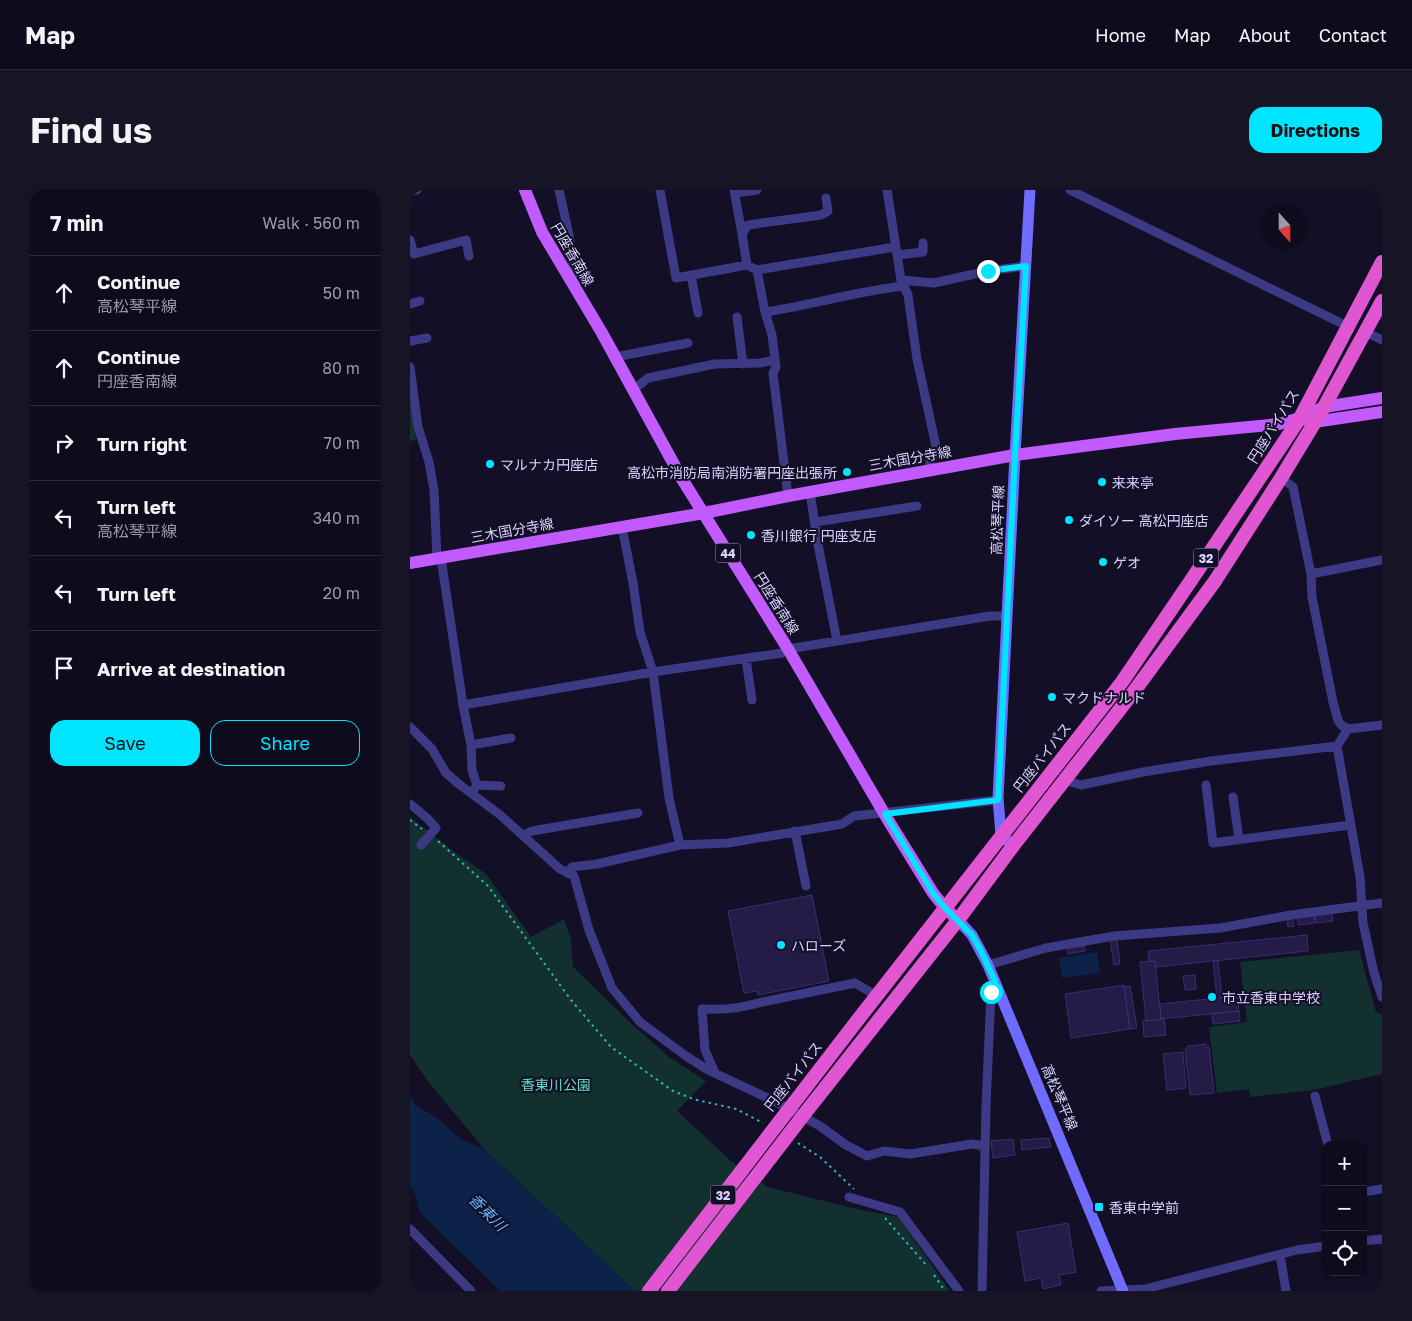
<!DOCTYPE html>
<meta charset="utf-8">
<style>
:root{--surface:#0e0b1c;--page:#171425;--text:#f1f3f6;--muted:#9b9ba3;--line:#2e2b3b;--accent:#00e5ff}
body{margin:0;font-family:"Golos Text","Noto Sans JP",sans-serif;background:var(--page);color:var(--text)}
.controls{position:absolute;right:15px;bottom:15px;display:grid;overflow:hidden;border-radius:10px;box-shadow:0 1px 4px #0004}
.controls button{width:45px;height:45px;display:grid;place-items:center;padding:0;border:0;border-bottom:1px solid var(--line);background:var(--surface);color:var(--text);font:25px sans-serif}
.compass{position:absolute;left:852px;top:15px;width:45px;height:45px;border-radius:50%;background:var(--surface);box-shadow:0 1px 4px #0004;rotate:159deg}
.stop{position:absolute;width:15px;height:15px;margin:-11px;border:4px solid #00e5ff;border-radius:50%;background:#fff}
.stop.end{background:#00e5ff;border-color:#fff;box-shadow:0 1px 5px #0008}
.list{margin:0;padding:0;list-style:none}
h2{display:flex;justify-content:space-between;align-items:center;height:65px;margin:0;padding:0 20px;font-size:21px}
h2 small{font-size:16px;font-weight:400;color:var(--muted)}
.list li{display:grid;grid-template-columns:32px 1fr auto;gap:15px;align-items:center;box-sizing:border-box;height:75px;padding:0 20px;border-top:1px solid var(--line)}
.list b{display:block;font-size:19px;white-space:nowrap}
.list p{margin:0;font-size:16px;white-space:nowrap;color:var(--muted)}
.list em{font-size:16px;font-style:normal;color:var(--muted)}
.actions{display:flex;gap:10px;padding:15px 20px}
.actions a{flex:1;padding:11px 0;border:1px solid var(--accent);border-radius:15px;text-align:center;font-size:18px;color:var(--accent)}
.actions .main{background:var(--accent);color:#111}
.icon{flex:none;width:28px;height:28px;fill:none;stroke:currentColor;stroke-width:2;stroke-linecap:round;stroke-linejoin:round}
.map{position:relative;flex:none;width:972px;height:1101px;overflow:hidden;border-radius:15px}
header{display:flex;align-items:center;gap:30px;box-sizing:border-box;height:70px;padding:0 25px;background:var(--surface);border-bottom:1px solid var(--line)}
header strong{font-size:24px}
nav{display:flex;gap:28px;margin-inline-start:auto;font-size:18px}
.intro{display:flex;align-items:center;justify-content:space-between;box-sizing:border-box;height:120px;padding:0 30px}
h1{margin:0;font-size:35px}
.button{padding:12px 22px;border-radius:15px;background:var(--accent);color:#111;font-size:18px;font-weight:700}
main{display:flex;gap:30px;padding:0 30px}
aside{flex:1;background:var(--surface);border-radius:15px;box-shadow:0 1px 4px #0004}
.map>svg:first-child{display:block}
</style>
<header>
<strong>Map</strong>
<nav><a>Home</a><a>Map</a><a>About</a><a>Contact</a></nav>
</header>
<div class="intro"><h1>Find us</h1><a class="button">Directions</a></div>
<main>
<aside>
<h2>7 min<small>Walk · 560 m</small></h2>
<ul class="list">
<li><svg class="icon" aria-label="ahead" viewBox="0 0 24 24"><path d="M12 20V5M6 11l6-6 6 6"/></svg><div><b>Continue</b><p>高松琴平線</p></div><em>50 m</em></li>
<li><svg class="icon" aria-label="ahead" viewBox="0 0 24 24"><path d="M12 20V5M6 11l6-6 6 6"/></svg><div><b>Continue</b><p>円座香南線</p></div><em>80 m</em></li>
<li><svg class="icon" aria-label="right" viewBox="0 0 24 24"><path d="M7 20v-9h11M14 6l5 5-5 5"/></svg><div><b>Turn right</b></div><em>70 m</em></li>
<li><svg class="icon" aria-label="left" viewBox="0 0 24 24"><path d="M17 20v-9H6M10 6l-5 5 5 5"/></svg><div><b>Turn left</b><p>高松琴平線</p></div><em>340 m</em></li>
<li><svg class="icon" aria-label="left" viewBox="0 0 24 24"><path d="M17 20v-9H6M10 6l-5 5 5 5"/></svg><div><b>Turn left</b></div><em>20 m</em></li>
<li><svg class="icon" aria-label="arrive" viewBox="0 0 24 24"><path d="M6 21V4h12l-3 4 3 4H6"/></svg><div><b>Arrive at destination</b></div></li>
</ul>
<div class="actions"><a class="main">Save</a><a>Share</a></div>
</aside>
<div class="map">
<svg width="972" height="1101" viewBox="0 0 972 1101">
<rect width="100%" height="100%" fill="#130f26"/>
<!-- green -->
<path fill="#12302f" d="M 0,208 L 6,250 L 0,251 Z
M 0,627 L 50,666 L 76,684 L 121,747 L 154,729 L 161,749 L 163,777 L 225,837 L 259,867 L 296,891 L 267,921 L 321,971 L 358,997 L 442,1018 L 488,1027 L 540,1101 L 225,1101 L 74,959 L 17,890 L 0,865 Z
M 949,760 L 966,822 L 972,825 L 972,884 L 904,900 L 840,907 L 839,899 L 807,903 L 799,837 L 837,832 L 830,772 Z"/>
<!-- water -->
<path fill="#0c2248" d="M 687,762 L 690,783 L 652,788 L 649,768 Z
M 0,906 L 6,915 L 30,930 L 50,949 L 74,959 L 225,1101 L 90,1101 L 10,1022 L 4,1001 L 0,997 Z"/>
<!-- building -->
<path fill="#241b47" stroke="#3b2d73" d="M 402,705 L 419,791 L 348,805 L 347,801 L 334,803 L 318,721 Z
M 922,723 L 923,731 L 906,733 L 905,725 Z
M 904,726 L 905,733 L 888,735 L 888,727 Z
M 877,729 L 883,729 L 884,736 L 878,737 Z
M 897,745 L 898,761 L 746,777 L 745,771 L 739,771 L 738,761 Z
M 707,749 L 710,774 L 704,775 L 700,750 Z
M 675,756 L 675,761 L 658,764 L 657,758 Z
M 745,771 L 751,829 L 736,831 L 730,772 Z
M 803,771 L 808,771 L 812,808 L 807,808 Z
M 785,785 L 786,799 L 775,800 L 773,786 Z
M 714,795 L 720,839 L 661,848 L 655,804 Z
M 720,796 L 727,838 L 720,839 L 714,797 Z
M 827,806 L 829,821 L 751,829 L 750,814 Z
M 829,821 L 830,831 L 803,834 L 802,824 Z
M 754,829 L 756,845 L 734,847 L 733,831 Z
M 796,854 L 796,857 L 799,857 L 804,903 L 780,905 L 775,859 L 778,859 L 778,856 Z
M 773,862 L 776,898 L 757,900 L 753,864 Z
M 639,948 L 641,957 L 612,960 L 611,950 Z
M 603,949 L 605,965 L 583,968 L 581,951 Z
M 658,1033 L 666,1082 L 649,1085 L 651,1095 L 633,1099 L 631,1088 L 615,1091 L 607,1042 Z"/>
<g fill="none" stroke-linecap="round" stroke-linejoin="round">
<!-- path -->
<path stroke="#2fb8b0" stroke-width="2" stroke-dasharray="2.5 4" stroke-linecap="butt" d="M 0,630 L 12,639
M 28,651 L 78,696 L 161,810 L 201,857 L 263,901 L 283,909 L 326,919 L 353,933
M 388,953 L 410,967 L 444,999
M 475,1028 L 518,1077
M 524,1085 L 535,1101"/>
<!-- minor -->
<path stroke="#3d3a85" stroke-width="9" d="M 149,0 L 159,45 L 166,96
M 250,0 L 266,88 L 337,75 L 347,80 L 485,57
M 324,0 L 332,44
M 477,0 L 491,90 L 498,105 L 507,169 L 527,261 L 520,271 L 520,279
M 660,0 L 937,136
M 0,1 L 7,0
M 325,3 L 347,0
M 0,50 L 4,64 L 56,50 L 59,66
M 488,65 L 513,62 L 513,53
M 337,75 L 332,44 L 338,35 L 411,25 L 418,21 L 416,8
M 347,80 L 355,122 L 362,145 L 366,177 L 363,183 L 378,306
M 281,85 L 288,123
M 491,90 L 524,93 L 578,81 L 616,76
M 0,114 L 10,111
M 355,122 C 402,115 447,101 494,96
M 327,127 L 333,174
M 956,142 L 972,150
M 0,151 L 17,148
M 205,167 L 278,153
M 0,177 L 8,237 L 19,272 L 24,300 L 27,368
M 223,200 L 238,188 L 305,174 L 350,173 L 365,170
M 871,288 L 883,297 L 901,384 L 902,407 L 923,512 L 928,530 L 931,535 L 938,539 L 972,535
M 400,302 L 407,349 L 427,451
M 406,332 L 507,316
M 212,337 L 223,393 L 230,442 L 243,482 L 259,608 L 270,655
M 31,368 L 53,515 L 61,555 L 62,580 L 67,595 L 62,603
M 901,384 L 972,370
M 336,469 L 342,510
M 53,515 L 243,482 L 372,463 L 378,459 L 580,426 L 598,426
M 0,537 L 22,559 L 36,583 L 50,595 L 89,624 L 150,679 L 164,686 L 179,740 L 202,798 L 230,832 L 276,866 L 298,880 L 364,911 L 410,936 L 436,955 L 457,966 L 474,961 L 500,964 L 562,954 L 575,956
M 938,539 L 927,556 L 950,687 L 953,733 L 964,783 L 972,807
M 61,555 L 101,548
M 654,590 L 671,595 L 733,582 L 801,571 L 927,556
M 67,595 L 91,596
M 796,595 L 803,653 L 940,635
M 823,607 L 829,649
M 0,614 L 18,629 L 26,638 L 11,655
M 385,641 L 396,696
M 113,645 L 122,641 L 228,623
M 157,683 L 162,677 L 187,674 L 270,655 L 318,653 L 432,634 L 444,626 L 588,610
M 578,775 L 636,758 L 704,746 L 810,738 L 881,725 L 972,713
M 305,883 L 295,860 L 292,819 C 311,820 329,819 348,813 L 445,793 L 467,806
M 905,906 L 918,955
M 953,1002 L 972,999
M 439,1007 L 490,1022 L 549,1101
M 0,1039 L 61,1101
M 953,1051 L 972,1049
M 870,1065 L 876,1101
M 572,1101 L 576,916 L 581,802 L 585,791
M 691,1101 L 735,1099 L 887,1060 L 916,1056"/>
<!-- secondary -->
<path stroke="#6f6bff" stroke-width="11" d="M 603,656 L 591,645 L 588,608 L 605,265 L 620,0
M 548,730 L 562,745 L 578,775 L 713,1101"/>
<!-- primary -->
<path stroke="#c25bff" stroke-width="12" d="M 115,0 L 132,42 L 192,143 L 272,289 L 378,459 L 478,630 L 523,703 L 535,718 L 548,730
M 897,230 L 904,232 L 972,222
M 0,373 L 294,323 L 378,306 L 605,265 L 765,244 L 869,234 L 890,228 L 914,217 L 972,208"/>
<!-- trunk -->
<path stroke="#e055d1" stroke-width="14" d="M 239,1101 L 450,827 L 712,492 L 786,383 L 890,228 L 972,72
M 258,1101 L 399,918 L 548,730 L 603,656 L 725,500 L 805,391 L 871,288 L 914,217 L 972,111"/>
</g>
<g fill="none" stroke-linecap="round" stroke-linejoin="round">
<!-- route -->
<path stroke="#00e5ff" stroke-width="6" d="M 578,81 L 616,76 L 605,265 L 588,610 L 475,624 L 523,703 L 535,718 L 562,745 L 570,759 L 585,791 L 581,802"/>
</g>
<!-- markers -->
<g fill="#00e5ff" stroke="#130f26" stroke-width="2">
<circle cx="80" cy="274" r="5"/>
<circle cx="437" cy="282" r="5"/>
<circle cx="692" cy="292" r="5"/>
<circle cx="659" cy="330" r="5"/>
<circle cx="341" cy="345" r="5"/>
<circle cx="693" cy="372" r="5"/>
<circle cx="642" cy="507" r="5"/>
<circle cx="371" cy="755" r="5"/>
<circle cx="802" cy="807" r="5"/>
<rect x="684" y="1012" width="10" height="10" rx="2.5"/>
</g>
<g text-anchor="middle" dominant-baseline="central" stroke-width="4" stroke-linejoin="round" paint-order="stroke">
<!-- shield labels -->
<g fill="#130f26" stroke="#9e99be" stroke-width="1">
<rect x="305.5" y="353.5" width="25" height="19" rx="4"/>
<rect x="783.5" y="358.5" width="25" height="19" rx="4"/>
<rect x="300.5" y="995.5" width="25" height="19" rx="4"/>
</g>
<g font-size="12" font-weight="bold" fill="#d9d4ff">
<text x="318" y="363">44</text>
<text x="796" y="368">32</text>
<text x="313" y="1005">32</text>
</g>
<!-- street labels -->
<g font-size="14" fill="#d9d4ff" stroke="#130f26">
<text transform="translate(163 64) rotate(60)">円座香南線</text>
<text transform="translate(863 236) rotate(-58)">円座バイパス</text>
<text transform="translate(500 268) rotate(-10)">三木国分寺線</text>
<text transform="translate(587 330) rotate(-88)">高松琴平線</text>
<text transform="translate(102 340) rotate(-10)">三木国分寺線</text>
<text transform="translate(367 413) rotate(58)">円座香南線</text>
<text transform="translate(632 567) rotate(-52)">円座バイパス</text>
<text transform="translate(383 886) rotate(-52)">円座バイパス</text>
<text transform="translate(650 907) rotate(67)">高松琴平線</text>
</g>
<!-- poi labels -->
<g font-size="14" fill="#d9d4ff" stroke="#130f26" text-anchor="start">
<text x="90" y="274">マルナカ円座店</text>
<text x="427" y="282" text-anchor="end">高松市消防局南消防署円座出張所</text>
<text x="702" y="292">来来亭</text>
<text x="669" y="330">ダイソー 高松円座店</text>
<text x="351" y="345">香川銀行 円座支店</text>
<text x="703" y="372">ゲオ</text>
<text x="652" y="507">マクドナルド</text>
<text x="381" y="755">ハローズ</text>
<text x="812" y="807">市立香東中学校</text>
<text x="699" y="1017">香東中学前</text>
</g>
<!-- park labels -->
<g font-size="14" fill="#5fe0c0" stroke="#130f26">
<text x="146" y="894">香東川公園</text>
</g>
<!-- water labels -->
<g font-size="15" font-style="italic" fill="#62b6ff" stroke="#130f26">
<text transform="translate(78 1022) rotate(45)">香東川</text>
</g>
</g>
</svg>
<div class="controls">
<button>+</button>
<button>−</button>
<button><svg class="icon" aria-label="locate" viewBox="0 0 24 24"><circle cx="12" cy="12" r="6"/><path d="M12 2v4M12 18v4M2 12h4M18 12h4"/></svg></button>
</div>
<svg class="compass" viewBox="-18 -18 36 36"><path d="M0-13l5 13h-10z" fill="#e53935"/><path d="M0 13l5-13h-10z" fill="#9b9ba3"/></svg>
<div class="stop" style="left:581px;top:802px"></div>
<div class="stop end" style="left:578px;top:81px"></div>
</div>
</main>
